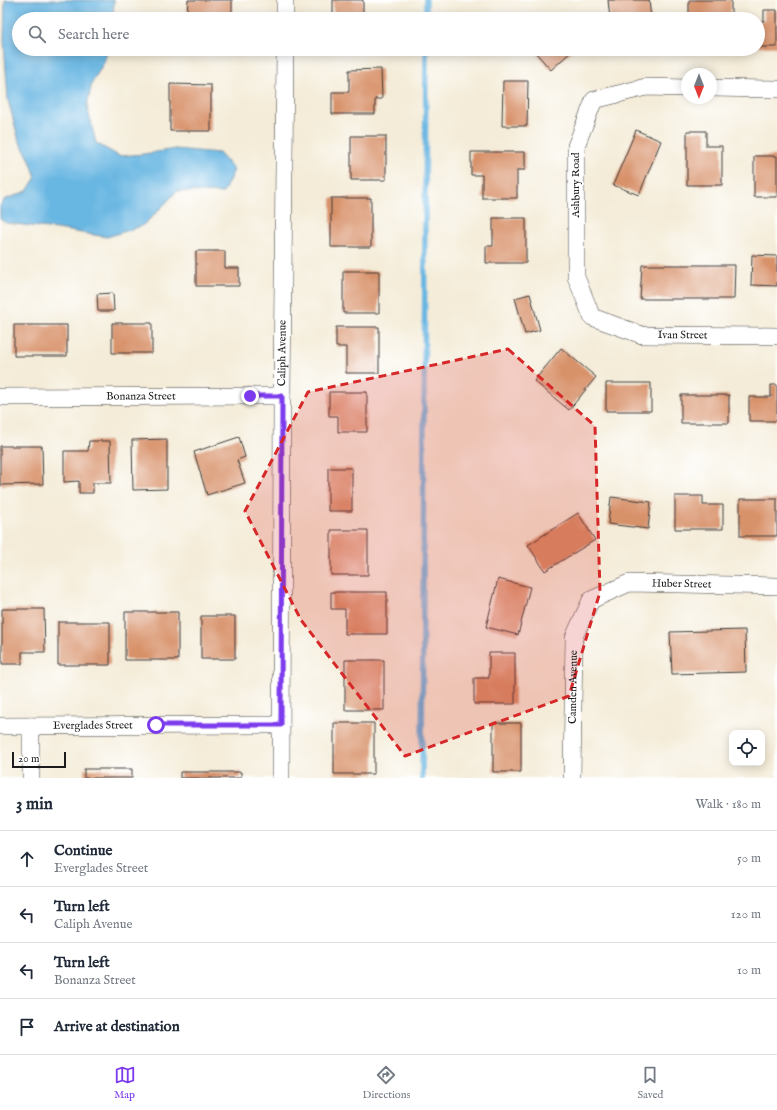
<!DOCTYPE html>
<meta charset="utf-8">
<style>
:root{--surface:#fff;--page:#f2f2f3;--text:#1f2937;--muted:#747a83;--line:#e0e1e3;--accent:#7c3aed}
body{margin:0;font-family:"IM FELL English",serif;background:var(--page);color:var(--text)}
.controls{position:absolute;right:12px;bottom:12px;display:grid;overflow:hidden;border-radius:8px;box-shadow:0 2px 10px #0003}
.controls button{width:36px;height:36px;display:grid;place-items:center;padding:0;border:0;border-bottom:1px solid var(--line);background:var(--surface);color:var(--text);font:20px sans-serif}
.compass{position:absolute;left:681px;top:68px;width:36px;height:36px;border-radius:50%;background:var(--surface);box-shadow:0 2px 10px #0003;rotate:180deg}
.scale{position:absolute;left:12px;bottom:10px;width:54px;box-sizing:border-box;padding-left:4px;border:2px solid #1c1c1c;border-top:0;font-size:11px;line-height:14px;white-space:nowrap;color:#1c1c1c;-webkit-text-stroke:3px #fff;paint-order:stroke}
.stop{position:absolute;width:12px;height:12px;margin:-9px;border:3px solid #7c3aed;border-radius:50%;background:#fff}
.stop.end{background:#7c3aed;border-color:#fff;box-shadow:0 1px 4px #0008}
.list{margin:0;padding:0;list-style:none}
h2{display:flex;justify-content:space-between;align-items:center;height:52px;margin:0;padding:0 16px;font-size:17px}
h2 small{font-size:13px;font-weight:400;color:var(--muted)}
.list li{display:grid;grid-template-columns:26px 1fr auto;gap:12px;align-items:center;box-sizing:border-box;height:56px;padding:0 16px;border-top:1px solid var(--line)}
.list b{display:block;font-size:15px;white-space:nowrap}
.list p{margin:0;font-size:13px;white-space:nowrap;color:var(--muted)}
.list em{font-size:13px;font-style:normal;color:var(--muted)}
.icon{flex:none;width:22px;height:22px;fill:none;stroke:currentColor;stroke-width:2;stroke-linecap:round;stroke-linejoin:round}
.map{position:relative;flex:none;width:777px;height:778px;overflow:hidden}
.search{position:absolute;background:var(--surface);box-shadow:0 2px 10px #0003;left:12px;right:12px;top:12px;height:44px;display:flex;align-items:center;gap:10px;box-sizing:border-box;padding:0 14px;border-radius:22px;color:var(--muted);font-size:15px}
.sheet{height:276px;background:var(--surface)}
nav{display:flex;justify-content:space-around;align-items:center;box-sizing:border-box;height:56px;border-top:1px solid var(--line);background:var(--surface);font-size:11px;color:var(--muted)}
nav a{display:grid;justify-items:center;gap:2px}
nav .on{color:var(--accent)}
.map>svg:first-child{display:block}
</style>
<div class="map">
<svg width="777" height="778" viewBox="0 0 777 778">
<rect width="100%" height="100%" fill="#fff"/>
<filter id="ink" filterUnits="userSpaceOnUse"><feTurbulence type="fractalNoise" baseFrequency=".025" numOctaves="2"/><feDisplacementMap in="SourceGraphic" scale="8" xChannelSelector="R" yChannelSelector="G"/><feConvolveMatrix kernelMatrix="1 2 1 2 8 2 1 2 1" color-interpolation-filters="sRGB"/></filter>
<filter id="wash" filterUnits="userSpaceOnUse"><feTurbulence type="fractalNoise" baseFrequency=".012" numOctaves="4" result="noise"/><feDisplacementMap in="SourceGraphic" scale="16" xChannelSelector="R" yChannelSelector="G"/><feGaussianBlur stdDeviation="0.9" result="paint"/><feColorMatrix in="noise" values="0 0 0 0 0 0 0 0 0 0 0 0 0 0 0 0 0 1.4 0 .05"/><feComposite in="paint" operator="in"/></filter>
<g filter="url(#wash)">
<rect width="100%" height="100%" fill="#f4ecd8"/>
<!-- water -->
<path fill="#68b6e2" stroke="#42697f" d="M 5,0 L 114,0 L 113,19 L 19,19 L 19,49 L 108,49 L 104,62 L 92,83 L 87,106 L 96,143 L 119,156 L 144,154 L 175,149 L 219,153 L 234,170 L 223,193 L 177,191 L 155,214 L 142,226 L 107,237 L 57,229 L 6,223 L 0,219 L 0,206 L 4,200 L 27,191 L 36,177 L 29,158 L 19,141 L 8,100 L 4,41 Z"/>
<g fill="none" stroke-linecap="round" stroke-linejoin="round">
<!-- stream -->
<path stroke="#68b6e2" stroke-width="5.5" d="M 426,19 L 426,0
M 422,778 L 426,49"/>
</g>
<g id="blocks">
<!-- building -->
<path fill="#d8926b" d="M 188,0 L 232,0 L 232,13 L 220,13 L 220,19 L 180,19 L 180,14 L 187,14 Z
M 333,0 L 363,0 L 363,19 L 333,19 Z
M 608,0 L 649,0 L 651,19 L 610,19 Z
M 689,0 L 731,0 L 731,19 L 689,19 Z
M 764,10 L 777,10 L 777,47 L 758,47 L 758,21 L 764,21 Z
M 538,49 L 574,49 L 551,70 L 535,52 Z
M 381,69 L 382,99 L 375,99 L 375,114 L 332,114 L 332,92 L 349,92 L 349,70 Z
M 503,81 L 528,81 L 527,126 L 502,126 Z
M 170,84 L 211,85 L 211,131 L 170,131 Z
M 636,130 L 661,141 L 639,195 L 613,185 Z
M 687,131 L 706,131 L 706,146 L 722,146 L 722,185 L 687,185 Z
M 351,136 L 386,136 L 386,180 L 351,180 Z
M 471,152 L 525,152 L 525,170 L 517,170 L 517,198 L 482,198 L 482,175 L 471,175 Z
M 754,156 L 777,156 L 777,197 L 754,197 Z
M 331,198 L 371,198 L 371,247 L 331,247 Z
M 493,218 L 526,218 L 526,263 L 486,263 L 486,246 L 493,246 Z
M 196,251 L 225,251 L 225,268 L 239,268 L 239,286 L 196,286 Z
M 752,255 L 777,256 L 777,286 L 751,285 Z
M 642,265 L 735,265 L 734,299 L 640,299 Z
M 343,271 L 379,271 L 379,313 L 343,313 Z
M 113,293 L 114,311 L 98,311 L 97,294 Z
M 530,294 L 540,330 L 525,334 L 515,298 Z
M 112,323 L 152,323 L 152,353 L 112,353 Z
M 14,325 L 67,325 L 67,356 L 14,356 Z
M 336,327 L 379,327 L 379,373 L 346,373 L 346,347 L 336,347 Z
M 561,348 L 596,377 L 569,410 L 534,381 Z
M 606,383 L 651,383 L 651,411 L 606,411 Z
M 771,385 L 777,385 L 777,421 L 749,421 L 749,397 L 771,397 Z
M 329,392 L 367,392 L 367,432 L 338,432 L 338,416 L 329,416 Z
M 681,395 L 729,395 L 729,423 L 681,423 Z
M 239,437 L 245,457 L 237,460 L 245,483 L 207,495 L 194,452 Z
M 167,439 L 167,489 L 133,490 L 132,440 Z
M 89,441 L 110,441 L 111,483 L 93,483 L 93,493 L 79,493 L 79,481 L 64,482 L 64,451 L 88,451 Z
M 0,446 L 42,446 L 43,484 L 0,485 Z
M 328,468 L 352,468 L 352,511 L 328,511 Z
M 675,496 L 703,496 L 703,505 L 723,505 L 723,529 L 675,529 Z
M 611,497 L 651,502 L 648,529 L 608,524 Z
M 740,499 L 777,499 L 777,536 L 740,536 Z
M 578,513 L 595,540 L 545,571 L 528,545 Z
M 331,530 L 368,530 L 368,575 L 331,575 Z
M 498,579 L 530,587 L 518,635 L 486,627 Z
M 331,592 L 387,592 L 387,634 L 345,634 L 345,609 L 331,609 Z
M 2,609 L 44,609 L 45,652 L 22,652 L 22,664 L 2,664 Z
M 125,612 L 178,612 L 178,660 L 125,660 Z
M 201,616 L 235,616 L 235,659 L 201,659 Z
M 58,622 L 110,622 L 110,665 L 58,665 Z
M 745,630 L 746,672 L 672,674 L 670,632 Z
M 489,653 L 515,653 L 515,704 L 474,704 L 474,678 L 489,678 Z
M 345,660 L 384,660 L 384,710 L 345,710 Z
M 334,723 L 374,723 L 374,774 L 334,774 Z
M 493,723 L 521,723 L 521,772 L 493,772 Z
M 84,769 L 132,769 L 132,778 L 84,778 Z
M 180,772 L 241,772 L 241,778 L 180,778 Z"/>
</g>
</g>
<g filter="url(#ink)">
<use href="#blocks" fill-opacity="0" stroke="#3c3b38" stroke-width="1"/>
<g fill="none" stroke-linecap="round" stroke-linejoin="round">
<!-- minor casing -->
<g stroke="#3c3b38" stroke-width="18">
<g id="minor">
<path d="M 285,19 L 285,0"/>
<path id="s1" d="M 687,88 L 646,87 L 594,100 L 576,146 L 576,277 L 592,317 L 642,335 L 777,336"/>
<path d="M 711,88 L 777,89"/>
<path id="s2" d="M 0,397 L 282,396"/>
<path id="s3" d="M 0,726 L 281,725"/>
<path d="M 31,778 L 31,726"/>
<path id="s4" d="M 281,778 L 282,396 L 285,49"/>
<path id="s5" d="M 572,778 L 574,637 L 591,600 L 629,583 L 777,586"/>
</g>
</g>
<!-- minor -->
<use href="#minor" stroke="#fff" stroke-width="17"/>
</g>
</g>
<g fill="none" stroke-linecap="round" stroke-linejoin="round" filter="url(#ink)">
<!-- route -->
<path stroke="#7c3aed" stroke-width="5" d="M 156,725 L 281,725 L 282,396 L 250,396"/>
</g>
<!-- marked area -->
<path fill="#d62828" fill-opacity="0.2" stroke="#d62828" stroke-width="3" stroke-dasharray="8 5" stroke-linejoin="round" d="M 508,349 L 595,426 L 600,592 L 569,696 L 405,756 L 301,620 L 245,511 L 308,392 Z"/>
<g text-anchor="middle" dominant-baseline="central" stroke-width="3.5" stroke-linejoin="round" paint-order="stroke">
<!-- street labels -->
<g font-size="11" fill="#1c1c1c" stroke="#fff">
<text transform="translate(576 185) rotate(-90)">Ashbury Road</text>
<text stroke="none"><textPath href="#s1" startOffset="412">Ivan Street</textPath></text>
<text stroke="none"><textPath href="#s4" startOffset="425">Caliph Avenue</textPath></text>
<text stroke="none"><textPath href="#s2" startOffset="141">Bonanza Street</textPath></text>
<text stroke="none"><textPath href="#s5" startOffset="276">Huber Street</textPath></text>
<text stroke="none"><textPath href="#s5" startOffset="91">Camden Avenue</textPath></text>
<text stroke="none"><textPath href="#s3" startOffset="93">Everglades Street</textPath></text>
</g>
</g>
</svg>
<div class="controls">
<button><svg class="icon" aria-label="locate" viewBox="0 0 24 24"><circle cx="12" cy="12" r="6"/><path d="M12 2v4M12 18v4M2 12h4M18 12h4"/></svg></button>
</div>
<svg class="compass" viewBox="-18 -18 36 36"><path d="M0-13l5 13h-10z" fill="#e53935"/><path d="M0 13l5-13h-10z" fill="#747a83"/></svg>
<div class="scale">20 m</div>
<div class="stop" style="left:156px;top:725px"></div>
<div class="stop end" style="left:250px;top:396px"></div>
<div class="search"><svg class="icon" aria-label="search" viewBox="0 0 24 24"><circle cx="10" cy="10" r="6"/><path d="M15 15l6 6"/></svg>Search here</div>
</div>
<section class="sheet">
<h2>3 min<small>Walk · 180 m</small></h2>
<ul class="list">
<li><svg class="icon" aria-label="ahead" viewBox="0 0 24 24"><path d="M12 20V5M6 11l6-6 6 6"/></svg><div><b>Continue</b><p>Everglades Street</p></div><em>50 m</em></li>
<li><svg class="icon" aria-label="left" viewBox="0 0 24 24"><path d="M17 20v-9H6M10 6l-5 5 5 5"/></svg><div><b>Turn left</b><p>Caliph Avenue</p></div><em>120 m</em></li>
<li><svg class="icon" aria-label="left" viewBox="0 0 24 24"><path d="M17 20v-9H6M10 6l-5 5 5 5"/></svg><div><b>Turn left</b><p>Bonanza Street</p></div><em>10 m</em></li>
<li><svg class="icon" aria-label="arrive" viewBox="0 0 24 24"><path d="M6 21V4h12l-3 4 3 4H6"/></svg><div><b>Arrive at destination</b></div></li>
</ul>
</section>
<nav>
<a class="on"><svg class="icon" aria-label="map" viewBox="0 0 24 24"><path d="M3 6l6-2 6 2 6-2v14l-6 2-6-2-6 2zM9 4v14M15 6v14"/></svg>Map</a>
<a><svg class="icon" aria-label="directions" viewBox="0 0 24 24"><path d="M12 3l9 9-9 9-9-9zM9 14v-3h6M13 9l2 2-2 2"/></svg>Directions</a>
<a><svg class="icon" aria-label="saved" viewBox="0 0 24 24"><path d="M7 4h10v16l-5-4-5 4z"/></svg>Saved</a>
</nav>
